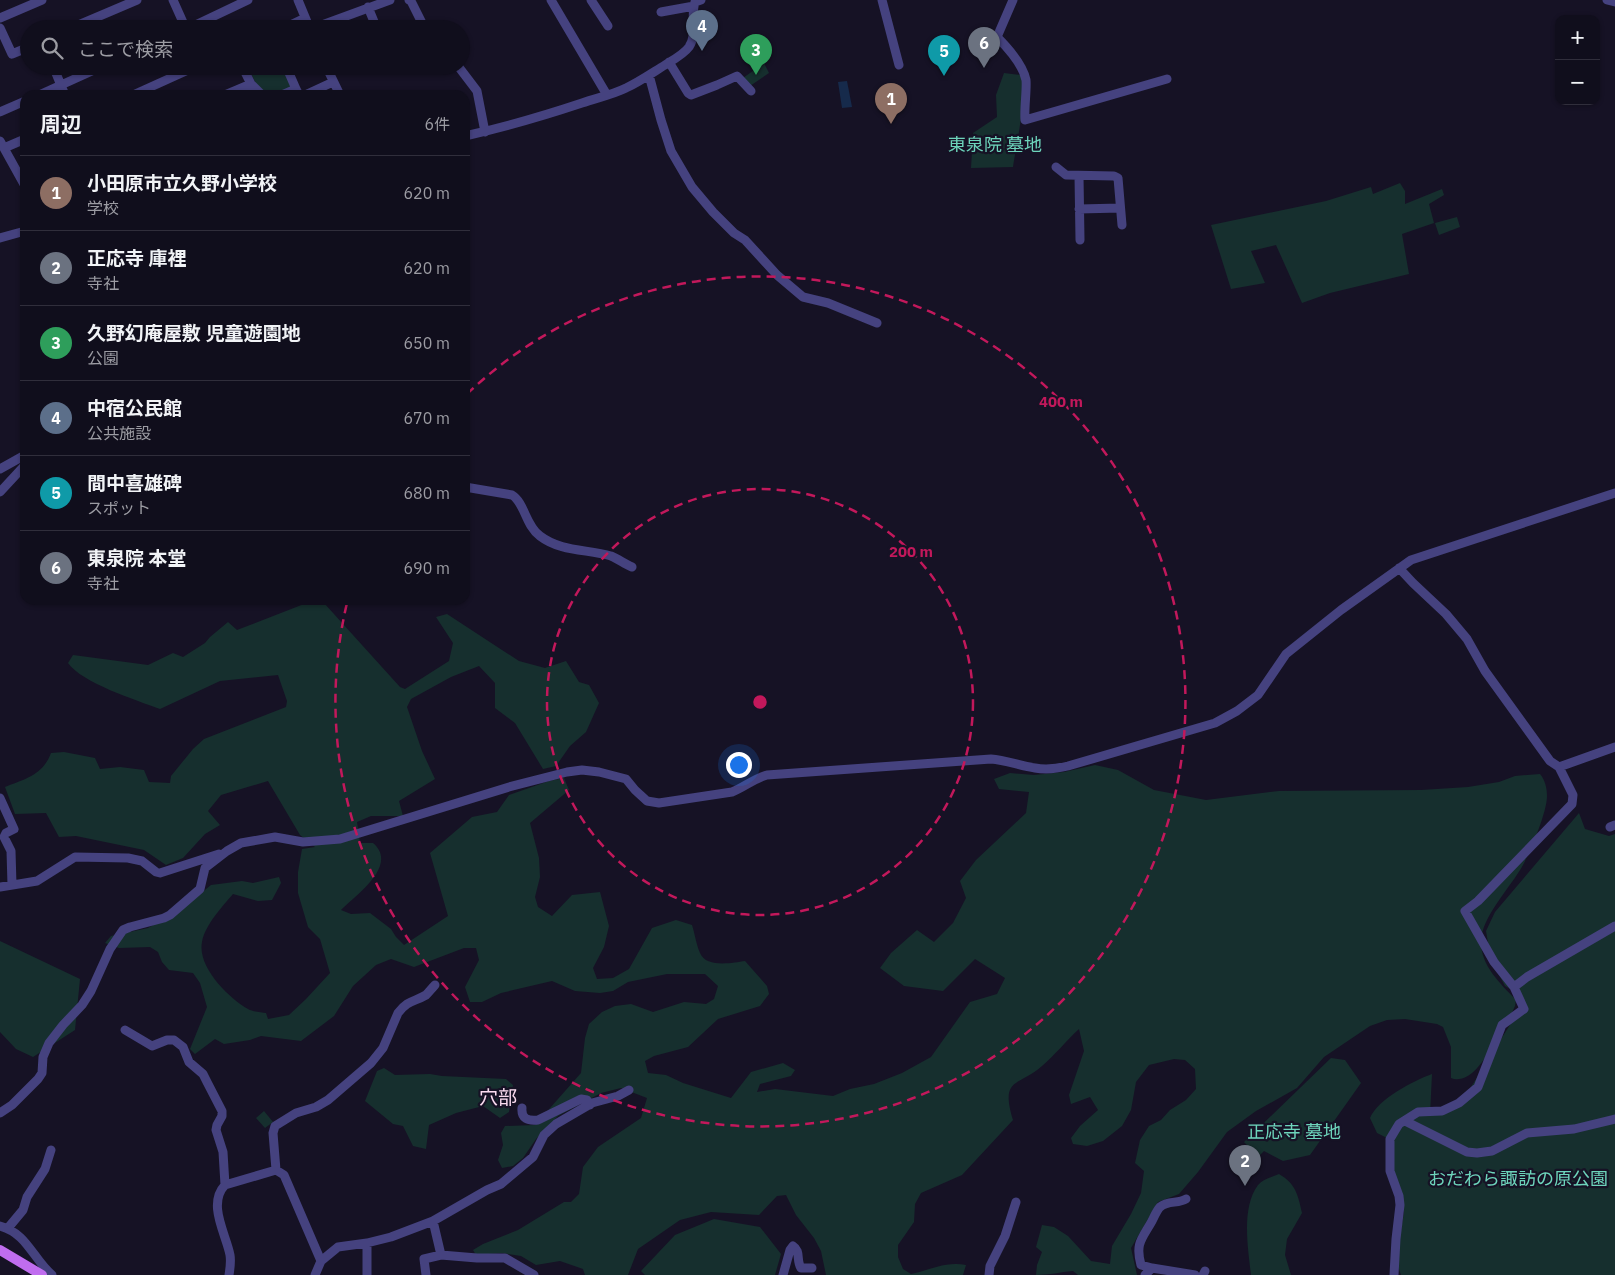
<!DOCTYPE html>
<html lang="ja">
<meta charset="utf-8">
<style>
:root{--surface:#100e1c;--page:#1e1c29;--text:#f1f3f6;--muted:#9c9ca3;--line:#302e3b;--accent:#db2777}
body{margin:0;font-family:"IBM Plex Sans","Noto Sans JP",sans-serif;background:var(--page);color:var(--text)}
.controls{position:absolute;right:15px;top:15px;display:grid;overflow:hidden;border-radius:10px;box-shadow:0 1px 4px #0004}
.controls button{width:45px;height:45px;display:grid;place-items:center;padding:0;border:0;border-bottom:1px solid var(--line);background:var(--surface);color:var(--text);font:25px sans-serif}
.you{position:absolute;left:738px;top:764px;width:18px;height:18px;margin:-12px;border:4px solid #fff;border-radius:50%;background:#1a73e8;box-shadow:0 0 0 8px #1a73e833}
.badge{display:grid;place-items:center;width:32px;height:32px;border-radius:50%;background:var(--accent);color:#fff;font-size:16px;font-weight:700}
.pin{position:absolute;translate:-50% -41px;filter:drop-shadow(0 1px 2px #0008)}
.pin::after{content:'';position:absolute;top:26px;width:18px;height:15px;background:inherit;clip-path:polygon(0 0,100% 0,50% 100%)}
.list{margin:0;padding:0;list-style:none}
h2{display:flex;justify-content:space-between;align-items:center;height:65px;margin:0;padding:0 20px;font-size:21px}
h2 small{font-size:16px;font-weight:400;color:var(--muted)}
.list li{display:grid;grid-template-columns:32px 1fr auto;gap:15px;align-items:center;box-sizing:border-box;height:75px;padding:0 20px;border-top:1px solid var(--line)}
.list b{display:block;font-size:19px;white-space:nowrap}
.list p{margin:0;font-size:16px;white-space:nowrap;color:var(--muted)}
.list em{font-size:16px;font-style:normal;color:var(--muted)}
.icon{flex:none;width:28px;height:28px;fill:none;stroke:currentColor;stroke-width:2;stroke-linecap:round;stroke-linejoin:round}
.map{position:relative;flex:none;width:1615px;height:1275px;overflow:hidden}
.search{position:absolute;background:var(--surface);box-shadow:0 1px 4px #0004;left:20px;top:20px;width:450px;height:55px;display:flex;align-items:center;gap:12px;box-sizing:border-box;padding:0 18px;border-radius:28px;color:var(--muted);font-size:19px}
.panel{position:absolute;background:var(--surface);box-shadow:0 1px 4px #0004;left:20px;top:90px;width:450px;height:515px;border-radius:15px}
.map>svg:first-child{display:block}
</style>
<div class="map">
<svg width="1615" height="1275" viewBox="0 0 1615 1275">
<rect width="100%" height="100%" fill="#161225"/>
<!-- green -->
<path fill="#162f2e" d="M 764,63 L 769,73 L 750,86 L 743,78 Z
M 247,66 L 283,66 L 292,88 L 273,95 L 262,95 Z
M 1004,73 L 1021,75 C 1028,92 1016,147 1013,167 L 971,168 L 973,133 L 997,117 L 996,95 Z
M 1400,183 L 1405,191 L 1405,204 L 1442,189 L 1444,195 L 1429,204 L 1434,223 L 1402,234 L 1409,274 L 1330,293 L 1302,303 L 1276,245 L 1251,251 L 1265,283 L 1231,289 L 1211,225 L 1326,201 L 1371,187 L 1373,194 Z
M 1457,217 L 1460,227 L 1439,235 L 1435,223 Z
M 324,603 L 400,687 L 405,689 L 449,661 L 453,643 L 436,617 L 447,614 L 519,661 L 545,668 L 566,661 L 579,682 L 589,685 L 599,703 L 586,732 L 570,746 L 556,766 L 543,769 L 515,723 L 495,708 L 495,683 L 479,666 L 451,677 L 411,699 L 407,707 L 422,751 L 435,779 L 399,801 L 403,816 L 371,816 L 357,822 L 360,843 L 373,843 C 399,865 356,895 341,910 L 351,914 L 370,913 L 391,929 L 396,937 L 404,945 L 448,916 L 430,853 L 472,817 L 497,812 L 509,795 L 549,781 L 564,778 L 569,790 L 530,823 L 539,858 L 540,877 L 535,897 L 538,907 L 552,916 L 572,895 L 600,892 L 609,926 L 604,947 L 593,968 L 597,979 L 613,978 L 629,969 L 652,928 L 676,920 L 692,925 C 695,934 696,944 700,953 C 706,968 732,963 745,961 L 767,986 L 769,994 L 760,1006 L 718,1019 L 688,1047 L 654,1056 L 645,1061 L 648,1073 L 666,1075 L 683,1083 L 731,1098 L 751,1072 L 783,1063 L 795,1070 L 791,1076 L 760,1084 L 757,1092 L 775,1089 L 833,1096 L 850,1089 L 874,1084 L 902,1073 L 931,1057 L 970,1002 L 997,994 L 1005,978 L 975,959 L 943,991 L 904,986 L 880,968 L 891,953 L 917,930 L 934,942 L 953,923 L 966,898 L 960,881 L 976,860 L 1026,813 L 1029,792 L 999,789 L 994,779 L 1010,773 L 1034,775 L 1064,772 L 1095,765 L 1118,770 L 1154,790 L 1206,800 L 1279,791 L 1421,790 L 1468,787 L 1499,782 L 1515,776 L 1540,774 C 1545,780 1547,788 1547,796 C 1547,812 1531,850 1523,865 C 1511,887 1481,917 1481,942 C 1481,966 1500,983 1516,1000 L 1515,1006 C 1508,1022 1485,1063 1472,1073 C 1466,1078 1458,1081 1451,1078 L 1451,1047 L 1443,1027 L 1437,1024 L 1405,1019 L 1387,1020 L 1370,1026 L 1324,1057 L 1297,1088 L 1256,1111 L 1227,1132 L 1198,1172 L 1179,1194 L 1158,1202 L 1131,1248 L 1137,1275 L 1078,1275 L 1073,1271 C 1060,1272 1050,1275 1036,1275 L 1037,1265 L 1042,1252 L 1036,1247 L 1042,1225 L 1054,1227 L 1068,1236 L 1091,1261 L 1110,1264 L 1112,1246 L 1131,1214 L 1141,1193 L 1144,1171 L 1135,1163 L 1140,1140 L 1149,1126 L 1161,1120 L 1170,1110 L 1186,1100 L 1196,1089 L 1195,1069 L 1185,1060 L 1174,1059 L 1149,1065 L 1136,1082 L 1131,1110 L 1122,1126 L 1103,1141 L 1087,1146 L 1073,1144 L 1071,1138 L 1080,1126 L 1098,1110 L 1090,1097 L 1071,1104 L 1069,1095 L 1084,1051 L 1079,1029 C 1066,1041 1055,1055 1042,1066 C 1018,1087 1000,1077 1013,1120 L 962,1175 L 921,1193 L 915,1204 L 914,1222 L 898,1245 L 898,1257 L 903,1269 L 911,1274 C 930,1270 946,1261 966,1265 L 963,1275 L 826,1275 L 821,1251 L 814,1238 L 796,1215 L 786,1195 L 777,1196 L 759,1215 L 711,1212 L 680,1220 L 638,1249 L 628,1275 L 585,1275 L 583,1269 L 560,1261 L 536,1265 L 521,1256 L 502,1253 L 476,1255 L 473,1250 L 483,1244 L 518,1230 L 564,1202 L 571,1202 L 579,1194 L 583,1167 L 598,1147 L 641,1118 L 647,1098 L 621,1088 L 601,1093 L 558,1116 L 536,1139 L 523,1158 L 513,1166 L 502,1168 L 498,1160 L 503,1145 L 501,1133 L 505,1126 L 535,1125 L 581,1073 L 585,1038 L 589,1024 L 602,1012 L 615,1006 L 631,1004 L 653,1012 L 684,1002 L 706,1004 L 714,999 L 718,986 L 705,974 L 667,974 L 628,982 L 613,991 L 600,993 L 575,991 L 552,981 L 501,993 L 482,1002 L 470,1002 L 465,987 L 479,960 L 476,948 L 464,948 L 414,967 L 391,959 L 376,965 L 353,986 L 334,1016 L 301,1041 L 261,1036 L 250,1040 L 224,1044 L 215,1039 L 195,1054 L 190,1049 L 207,1007 L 200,983 L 193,973 L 169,970 L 162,962 L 158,952 L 150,947 L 119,948 L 105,943 L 111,936 L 148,928 L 184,907 L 211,885 L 242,881 L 253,883 L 279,877 L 281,883 L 272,900 L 258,901 L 233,894 C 222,907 205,925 202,942 C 197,967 229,998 248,1009 C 253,1012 261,1012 266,1013 L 268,1019 L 289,1015 L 306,999 L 330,973 L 320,939 L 308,927 L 298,893 L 298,872 L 302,849 L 315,847 L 300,835 L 268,781 L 221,795 L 208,811 L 220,825 L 205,834 L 183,858 L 166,865 L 144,850 L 76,836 L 59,837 L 46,813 L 15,814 L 5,787 C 25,779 43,775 51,753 L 64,752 L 95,758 L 100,769 L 120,767 L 144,770 L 149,782 L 170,783 L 171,776 L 193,749 L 204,739 L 286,707 L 287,701 L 278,675 L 220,681 L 160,709 C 136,700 82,683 68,663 L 73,655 L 148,665 L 173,653 L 183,657 L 205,643 L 210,637 L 228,622 L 237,630 L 304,604 Z
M 1579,813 L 1585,829 L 1609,836 L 1615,834 L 1615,1275 L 1401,1275 L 1396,1261 L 1404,1212 L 1404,1202 L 1392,1168 L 1393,1141 L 1377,1133 L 1370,1118 C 1378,1099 1413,1081 1432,1074 L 1430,1115 L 1466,1095 L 1523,1004 L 1516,992 L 1505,986 L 1491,960 L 1486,931 L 1495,912 Z
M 0,941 L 80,979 L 75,1030 L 33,1057 L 16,1049 L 0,1032 Z
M 1331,1058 L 1345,1060 L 1361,1083 L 1310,1155 L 1283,1161 L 1264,1151 L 1258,1157 L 1244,1142 Z
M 384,1068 L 395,1075 L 430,1074 L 442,1076 L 506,1079 L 513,1085 L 509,1112 L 500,1118 L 483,1106 L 456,1113 L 429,1125 L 426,1149 L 413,1146 L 403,1126 L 393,1124 L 365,1101 L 377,1071 Z
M 264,1111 L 273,1122 L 265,1128 L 256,1118 Z
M 1279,1174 C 1296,1184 1298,1195 1302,1213 L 1287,1239 L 1285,1255 L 1291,1275 L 1251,1275 C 1248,1248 1241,1208 1258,1185 C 1263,1179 1272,1177 1279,1174 Z
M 714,1219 L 760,1227 L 781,1254 L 775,1275 L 645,1275 L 641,1271 L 675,1235 Z"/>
<!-- water -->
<path fill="#162a4b" d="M 847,81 L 852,107 L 842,108 L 838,82 Z"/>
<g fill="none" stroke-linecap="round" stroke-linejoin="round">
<!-- minor -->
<path stroke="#45427f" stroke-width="9" d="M 173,0 L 186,29
M 298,0 L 310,29
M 409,0 L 411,1 L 425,29
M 551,0 L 607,95
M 591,0 L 608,26
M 882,0 L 899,65
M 1013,0 L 997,37 C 1007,47 1023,65 1026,80 C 1027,89 1024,109 1025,120 L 1167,79
M 1607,0 L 1615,2
M 368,7 L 377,29
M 661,12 L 694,6
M 0,18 L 42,0
M 0,28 L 12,54 L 29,47
M 69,29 L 137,0
M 187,29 L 248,0
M 282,29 L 305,18
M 311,29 L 390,0
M 669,62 L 688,93 L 691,95 L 717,85 L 737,76 L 751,91
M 53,66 L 65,95
M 242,66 L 251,84 L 262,95
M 286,66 L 296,89
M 326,66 L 340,95
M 458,66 L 477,91 L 485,132
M 649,75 L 661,120 L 671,151 L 692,187 L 713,212 L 734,233 L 745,240 L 777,275 L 803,297 L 828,303 L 877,323
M 39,95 L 103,66
M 133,95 L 197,66
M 225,95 L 251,84
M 282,95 L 296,89 L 299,95
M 305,95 L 333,82
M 0,112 L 25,101
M 465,136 C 505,127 543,116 582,103 C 596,98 612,95 626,88 C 639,82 652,73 665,65 C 673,60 684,54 689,47 C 698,33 690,17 695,2 L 701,0
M 0,141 L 25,186
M 4,148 L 25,139
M 1056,167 L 1066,175 L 1114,176 L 1118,178 L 1122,225
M 1079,176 L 1080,240
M 1079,209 L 1120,208
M 0,238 L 25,231
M 0,469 L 25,455
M 465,487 L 512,495 C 525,503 525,525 540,536 C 561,552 587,549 611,556 C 618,559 625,564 632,567
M 0,492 L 25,465
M 1399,568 L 1413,583 L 1446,614 L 1467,639 L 1485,671 L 1550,761 L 1559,767 L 1573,795 L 1572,804 L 1478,901 L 1465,911 L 1494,962 L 1514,987
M 1559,767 L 1615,747
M 0,798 L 14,829 L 6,833 L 4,837 L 11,851 L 12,885
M 1610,827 L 1615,825
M 0,887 L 37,881 L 75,857 L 128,858 L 142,861 L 156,872 L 160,873 L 219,854
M 125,1030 L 152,1046 L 167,1040 L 174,1040 L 183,1047 L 189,1062 L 203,1074 L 207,1082 L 222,1111 L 222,1116 L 217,1125 L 216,1130 L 223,1152 L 225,1185
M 522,1108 C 521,1119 528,1121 538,1120 L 581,1099 L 587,1100 L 590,1105
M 0,1113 L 12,1105 L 38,1079 L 42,1073 L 43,1057 L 49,1043 L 63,1025 L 82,1005 L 91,991 L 110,949 L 123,930 L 130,927 L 164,918 L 170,915 L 200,889 L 205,868 L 227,851 L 241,843 L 275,837 L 303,842 L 340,839 L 509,787 L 567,772 L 582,770 L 599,772 L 626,779 L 635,790 L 647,801 L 659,803 L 732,792 C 745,787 753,779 767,775 L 991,759 C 1006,760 1020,766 1035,768 C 1046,770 1056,769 1068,766 L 1215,723 L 1237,711 L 1258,695 L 1286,654 L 1341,610 L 1411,560 L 1615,493
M 1405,1121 L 1467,1152 L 1477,1153 L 1492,1151 L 1527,1133 L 1574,1129 L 1615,1119
M 276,1170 L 273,1133 L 275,1126 L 296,1113 L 316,1107 L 328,1100 L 371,1063 L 383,1048 L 398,1013 C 408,1000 414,1002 426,995 C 429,992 432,988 435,985
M 433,1221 L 441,1255
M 0,1226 C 27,1233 33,1259 52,1275
M 8,1228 L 23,1210 L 27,1197 L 45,1169 L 51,1150
M 367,1243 L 367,1275
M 1152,1268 L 1141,1265 C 1135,1243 1142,1239 1152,1221 C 1154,1217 1157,1210 1160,1207 C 1168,1200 1178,1204 1186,1199
M 229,1275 C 230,1269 231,1261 230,1255 C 226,1234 207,1204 225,1185 L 276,1170 L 284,1175 L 321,1261
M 315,1275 L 321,1261 L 338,1247 L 367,1243 L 391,1237 L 433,1221 L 487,1190 L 501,1184 L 533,1157 L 544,1135 L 556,1124 L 592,1103 L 618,1096 L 629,1090
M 426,1275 L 424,1259 L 441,1255 L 477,1258 L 505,1258 L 534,1275
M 783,1275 L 790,1250 L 793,1246 C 801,1251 796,1260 801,1268 L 812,1268
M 989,1275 L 990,1266 L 1005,1236 L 1016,1202
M 1145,1275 L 1152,1268 L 1195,1275
M 1203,1275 L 1205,1271
M 1394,1275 L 1396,1239 L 1400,1205 L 1399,1196 L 1390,1171 L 1390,1139 L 1399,1124 L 1418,1112 L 1442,1111 L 1459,1103 L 1478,1087 L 1502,1025 L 1524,1009 L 1514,987 L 1527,977 L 1615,926"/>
<!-- major -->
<path stroke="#c06def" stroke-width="10" d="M 0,1250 L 42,1275"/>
</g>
<!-- distance rings -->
<g fill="none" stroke="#c2185b" stroke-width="2.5" stroke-dasharray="9 6">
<circle cx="760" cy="702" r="213"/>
<path d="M467 394A425 425 0 1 1 347 603"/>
</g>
<g text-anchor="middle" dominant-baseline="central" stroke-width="4.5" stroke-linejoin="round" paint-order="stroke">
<!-- park labels -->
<g font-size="18" fill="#6dd4bb" stroke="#161225">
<text x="995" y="144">東泉院 墓地</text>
<text x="1294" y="1131">正応寺 墓地</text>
<text x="1518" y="1178">おだわら諏訪の原公園</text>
</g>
<!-- neighbourhood labels -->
<g font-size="19" fill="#fbdcf0" stroke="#161225">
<text x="498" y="1097">穴部</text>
</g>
</g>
<circle cx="760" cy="702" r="8" fill="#c2185b" stroke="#161225" stroke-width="2.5"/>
<g font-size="15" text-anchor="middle" font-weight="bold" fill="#c2185b" stroke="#161225" stroke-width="4.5" stroke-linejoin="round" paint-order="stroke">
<text x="1061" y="407">400 m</text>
<text x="911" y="557">200 m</text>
</g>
</svg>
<div class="controls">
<button>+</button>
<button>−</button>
</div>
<div class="you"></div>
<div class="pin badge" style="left:891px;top:124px;background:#8d6e63">1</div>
<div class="pin badge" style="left:1245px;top:1186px;background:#6b7280">2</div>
<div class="pin badge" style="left:756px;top:75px;background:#2e9e5b">3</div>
<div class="pin badge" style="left:702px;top:51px;background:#5c6f8a">4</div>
<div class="pin badge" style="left:944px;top:76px;background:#0f9aa8">5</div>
<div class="pin badge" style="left:984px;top:68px;background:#6b7280">6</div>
<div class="search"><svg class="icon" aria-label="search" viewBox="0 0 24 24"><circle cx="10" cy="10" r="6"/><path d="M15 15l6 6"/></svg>ここで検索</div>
<section class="panel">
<h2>周辺<small>6件</small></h2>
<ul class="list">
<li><span class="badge" style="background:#8d6e63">1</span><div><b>小田原市立久野小学校</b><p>学校</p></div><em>620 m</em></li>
<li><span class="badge" style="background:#6b7280">2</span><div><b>正応寺 庫裡</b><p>寺社</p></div><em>620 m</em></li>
<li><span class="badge" style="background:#2e9e5b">3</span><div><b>久野幻庵屋敷 児童遊園地</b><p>公園</p></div><em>650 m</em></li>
<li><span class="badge" style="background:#5c6f8a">4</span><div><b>中宿公民館</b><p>公共施設</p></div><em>670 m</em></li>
<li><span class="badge" style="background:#0f9aa8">5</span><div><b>間中喜雄碑</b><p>スポット</p></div><em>680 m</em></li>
<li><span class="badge" style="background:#6b7280">6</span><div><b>東泉院 本堂</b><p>寺社</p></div><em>690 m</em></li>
</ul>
</section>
</div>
